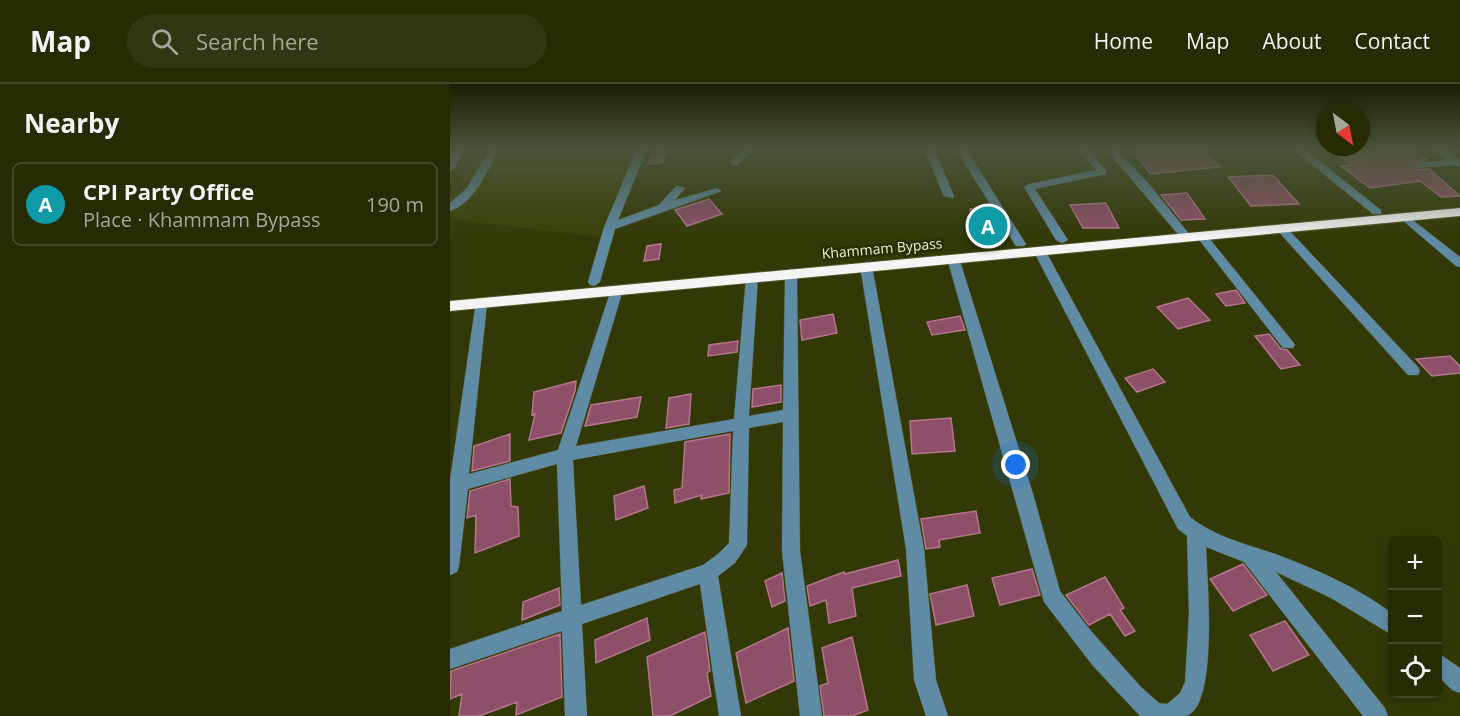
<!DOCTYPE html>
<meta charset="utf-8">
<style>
:root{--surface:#262b04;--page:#323713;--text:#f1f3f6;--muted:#a4a79a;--line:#424726;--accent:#ea580c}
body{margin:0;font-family:"Open Sans",sans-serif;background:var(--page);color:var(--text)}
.controls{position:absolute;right:18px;bottom:18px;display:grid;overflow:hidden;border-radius:9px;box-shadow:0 3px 9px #0003}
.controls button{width:54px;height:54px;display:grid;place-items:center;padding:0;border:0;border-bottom:2px solid var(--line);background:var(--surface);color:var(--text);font:30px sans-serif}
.compass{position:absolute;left:866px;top:18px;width:54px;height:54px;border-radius:50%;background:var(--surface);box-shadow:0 3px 9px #0003;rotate:148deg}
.you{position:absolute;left:566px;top:381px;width:21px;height:21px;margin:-15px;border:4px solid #fff;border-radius:50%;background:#1a73e8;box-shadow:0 0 0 9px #1a73e833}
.badge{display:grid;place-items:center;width:39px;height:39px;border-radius:50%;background:var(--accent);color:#fff;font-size:20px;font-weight:700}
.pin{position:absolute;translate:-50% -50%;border:3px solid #fff;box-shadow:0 2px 6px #0006}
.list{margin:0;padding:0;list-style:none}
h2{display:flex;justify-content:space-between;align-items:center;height:78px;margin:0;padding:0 24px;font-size:26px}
h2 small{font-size:20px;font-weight:400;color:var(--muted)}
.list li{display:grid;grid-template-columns:39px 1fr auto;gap:18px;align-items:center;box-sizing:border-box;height:84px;margin:0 12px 12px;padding:0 12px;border:2px solid var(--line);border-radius:9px}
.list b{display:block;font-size:22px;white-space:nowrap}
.list p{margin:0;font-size:20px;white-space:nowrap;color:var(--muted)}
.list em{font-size:20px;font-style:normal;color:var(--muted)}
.icon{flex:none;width:33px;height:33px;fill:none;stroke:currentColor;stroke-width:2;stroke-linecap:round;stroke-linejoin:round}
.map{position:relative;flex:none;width:1010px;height:632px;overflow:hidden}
header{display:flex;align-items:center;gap:36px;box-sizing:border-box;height:84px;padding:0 30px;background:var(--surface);border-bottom:2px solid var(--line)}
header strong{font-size:28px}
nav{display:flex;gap:33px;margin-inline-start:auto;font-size:21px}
.search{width:420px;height:54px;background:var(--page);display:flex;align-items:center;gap:15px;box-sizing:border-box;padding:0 21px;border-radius:33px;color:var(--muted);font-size:22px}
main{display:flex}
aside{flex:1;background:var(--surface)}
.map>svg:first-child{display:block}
</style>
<header>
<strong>Map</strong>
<div class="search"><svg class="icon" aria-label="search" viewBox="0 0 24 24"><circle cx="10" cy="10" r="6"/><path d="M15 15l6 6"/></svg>Search here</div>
<nav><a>Home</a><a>Map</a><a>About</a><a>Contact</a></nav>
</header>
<main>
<aside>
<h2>Nearby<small></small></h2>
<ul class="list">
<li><span class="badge" style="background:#0f9aa8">A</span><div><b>CPI Party Office</b><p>Place · Khammam Bypass</p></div><em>190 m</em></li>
</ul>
</aside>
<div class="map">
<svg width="1010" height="632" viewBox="0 0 1010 632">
<rect width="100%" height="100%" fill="#333906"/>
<!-- built -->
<path fill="#3b4106" d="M 20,65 L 186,65 L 148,153 L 0,135 L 0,115 L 18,79 Z"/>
<!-- building -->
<path fill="#8d5068" stroke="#b6758e" stroke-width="1.5" d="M 205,65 L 218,65 L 212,79 L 198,80 Z
M 695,65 L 753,65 L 770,83 L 700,90 L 683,67 Z
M 960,65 L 976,76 L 963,79 L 963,86 L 979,85 L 1010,112 L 991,113 L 970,97 L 920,104 L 891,82 L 902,81 L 891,73 L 903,71 L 911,76 L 920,73 L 918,69 L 926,68 L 924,67 Z
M 823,91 L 849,120 L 801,122 L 778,93 Z
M 737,109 L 755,135 L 731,136 L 711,111 Z
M 259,115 L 272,130 L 237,142 L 225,126 Z
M 656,119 L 669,144 L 633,144 L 620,121 Z
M 539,123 L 554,146 L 526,148 L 520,125 Z
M 211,160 L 209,175 L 194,177 L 197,162 Z
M 786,206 L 795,219 L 776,222 L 766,210 Z
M 738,214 L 760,236 L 728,245 L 707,223 Z
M 383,230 L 387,249 L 352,256 L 350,236 Z
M 510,232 L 515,246 L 482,251 L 477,238 Z
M 819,250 L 831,265 L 837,266 L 850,281 L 831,285 L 805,252 Z
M 288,257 L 287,268 L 258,272 L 259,261 Z
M 1000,272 L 1010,282 L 1010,289 L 982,292 L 966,275 Z
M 703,285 L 715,298 L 687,308 L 675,294 Z
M 126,297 L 125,307 L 111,349 L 79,356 L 85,330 L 82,331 L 84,308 Z
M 331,301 L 331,318 L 302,323 L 303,305 Z
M 241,310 L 239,340 L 216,344 L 219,314 Z
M 191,313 L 187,333 L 135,342 L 141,321 Z
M 501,334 L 505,367 L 462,370 L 460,337 Z
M 60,350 L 60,377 L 22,387 L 24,362 Z
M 280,350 L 279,409 L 251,415 L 252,411 L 225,419 L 224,406 L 232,404 L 235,358 Z
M 60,395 L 61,422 L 68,423 L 69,452 L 25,469 L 26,431 L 17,434 L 20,407 Z
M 194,402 L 198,424 L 166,436 L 164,412 Z
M 526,427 L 530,449 L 489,456 L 490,463 L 476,465 L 471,435 Z
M 448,476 L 451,492 L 402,504 L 406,532 L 379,539 L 376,516 L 360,522 L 357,502 L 394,488 L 395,490 Z
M 793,480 L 817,511 L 783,527 L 760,495 Z
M 582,485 L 590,511 L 550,521 L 542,494 Z
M 332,489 L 335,517 L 322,523 L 315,497 Z
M 655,493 L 674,524 L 670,526 L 685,547 L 675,552 L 660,530 L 639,541 L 616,511 Z
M 517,501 L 524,532 L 486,541 L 480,510 Z
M 109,504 L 110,521 L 72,536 L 73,518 Z
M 197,534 L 200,556 L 146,579 L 145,556 Z
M 835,537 L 859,571 L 823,587 L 800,551 Z
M 338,544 L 344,597 L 296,619 L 286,569 Z
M 255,548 L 260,587 L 257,589 L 261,612 L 220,632 L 203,632 L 197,573 Z
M 110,550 L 112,613 L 66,631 L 67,618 L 29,632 L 9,632 L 12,610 L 0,615 L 1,587 Z
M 402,553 L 418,626 L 402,632 L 374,632 L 370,602 L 378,599 L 372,564 Z"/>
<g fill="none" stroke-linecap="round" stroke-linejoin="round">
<!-- minor casing -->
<g stroke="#505626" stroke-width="1">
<path id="minor" d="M 4,65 L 14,65 L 5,84 L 0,87 L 0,74 Z
M 40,65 L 50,65 C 37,86 25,119 0,127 L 0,119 L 17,104 Z
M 187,65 L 197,65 L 168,136 L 209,121 L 226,102 L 235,104 L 225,116 L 267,104 L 272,107 L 165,145 L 150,198 L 144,202 L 140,201 L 138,198 L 154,143 Z
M 295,65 L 306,65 L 287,81 L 281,81 L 281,77 Z
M 474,65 L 484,65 L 504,112 L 503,114 L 494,112 Z
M 506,65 L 516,65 L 576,160 L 574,162 L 566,162 Z
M 627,65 L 637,65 L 656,86 L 656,90 L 585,105 L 618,156 L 612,159 L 606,156 L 574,103 L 579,100 L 646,86 Z
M 656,65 L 666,65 L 699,100 L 740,151 L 740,155 L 732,155 Z
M 843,65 L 854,65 L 931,126 L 931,130 L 923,130 Z
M 899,65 L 910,65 L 918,72 L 910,74 Z
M 982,65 L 994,65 L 1010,76 L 1010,83 L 1005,81 L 965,84 L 965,80 L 968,79 L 998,76 Z
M 955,130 L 1010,173 L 1010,183 L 1006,182 L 951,135 L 951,131 Z
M 831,141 L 835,142 L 968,283 L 970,287 L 968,291 L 958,291 L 827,146 L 827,142 Z
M 751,148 L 755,149 L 843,258 L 845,261 L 843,264 L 833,264 L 747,153 L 745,151 Z
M 589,163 L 595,166 L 740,433 C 767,454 797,460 828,471 C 868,486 908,504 942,529 L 942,551 L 881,514 L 826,488 L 935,624 L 938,632 L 913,632 L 794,478 L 756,463 C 757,492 769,623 736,632 C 723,632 703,632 690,632 L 643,582 L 594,518 L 497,174 L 499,171 L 507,171 L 509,174 L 584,413 L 610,507 L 641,547 L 691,603 L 709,619 L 717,620 L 730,609 L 735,598 L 739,530 L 737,452 L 728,445 L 583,166 Z
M 416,178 L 422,182 L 474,465 L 486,596 L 498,632 L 476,632 L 464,596 L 456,465 L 410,182 Z
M 341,185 L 347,189 L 350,467 L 372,632 L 350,632 L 332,467 L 333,338 L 299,344 L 297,461 L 285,479 L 268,492 L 291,632 L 269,632 L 250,500 L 132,540 L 137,632 L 115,632 L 112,547 L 0,585 L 0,565 L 112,527 L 107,380 L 18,405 L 9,482 L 7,488 L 0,491 L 0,396 L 26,217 L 36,217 L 37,220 L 19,390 L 108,366 L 161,206 L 167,202 L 173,206 L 126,362 L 284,335 L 296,193 L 302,189 L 308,193 L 299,332 L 333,326 L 335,189 ZM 283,347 L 279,459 L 268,470 L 253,481 L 131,521 L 123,376 Z
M 988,569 L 1010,584 L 1010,609 L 1002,606 L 988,592 Z"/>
</g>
<!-- highway casing -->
<g stroke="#505626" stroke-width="2">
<path id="highway" d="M 1010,124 L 1010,132 L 0,227 L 0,217 Z"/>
</g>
<!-- minor -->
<use href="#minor" fill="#608ba5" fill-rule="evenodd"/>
<!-- highway -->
<use href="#highway" fill="#f4f4f4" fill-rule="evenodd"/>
</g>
<!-- sky -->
<linearGradient id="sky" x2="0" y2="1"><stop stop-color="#1c1f03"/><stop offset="0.42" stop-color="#4a543b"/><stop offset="1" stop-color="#4a543b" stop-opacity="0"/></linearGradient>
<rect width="1010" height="154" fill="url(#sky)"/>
<g text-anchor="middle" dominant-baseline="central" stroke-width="5" stroke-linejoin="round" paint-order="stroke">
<!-- far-street labels -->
<g font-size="14" fill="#eaf0d0" stroke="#292e00">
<text transform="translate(432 164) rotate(-5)">Khammam Bypass</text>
</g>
</g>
</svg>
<div class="controls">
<button>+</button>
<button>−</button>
<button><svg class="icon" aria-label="locate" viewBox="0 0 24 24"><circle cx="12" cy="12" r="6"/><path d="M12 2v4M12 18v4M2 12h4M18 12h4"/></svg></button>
</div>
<svg class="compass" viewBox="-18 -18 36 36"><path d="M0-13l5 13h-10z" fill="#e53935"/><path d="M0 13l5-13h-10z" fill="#a4a79a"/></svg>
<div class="you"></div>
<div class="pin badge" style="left:538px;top:142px;background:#0f9aa8">A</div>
</div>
</main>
